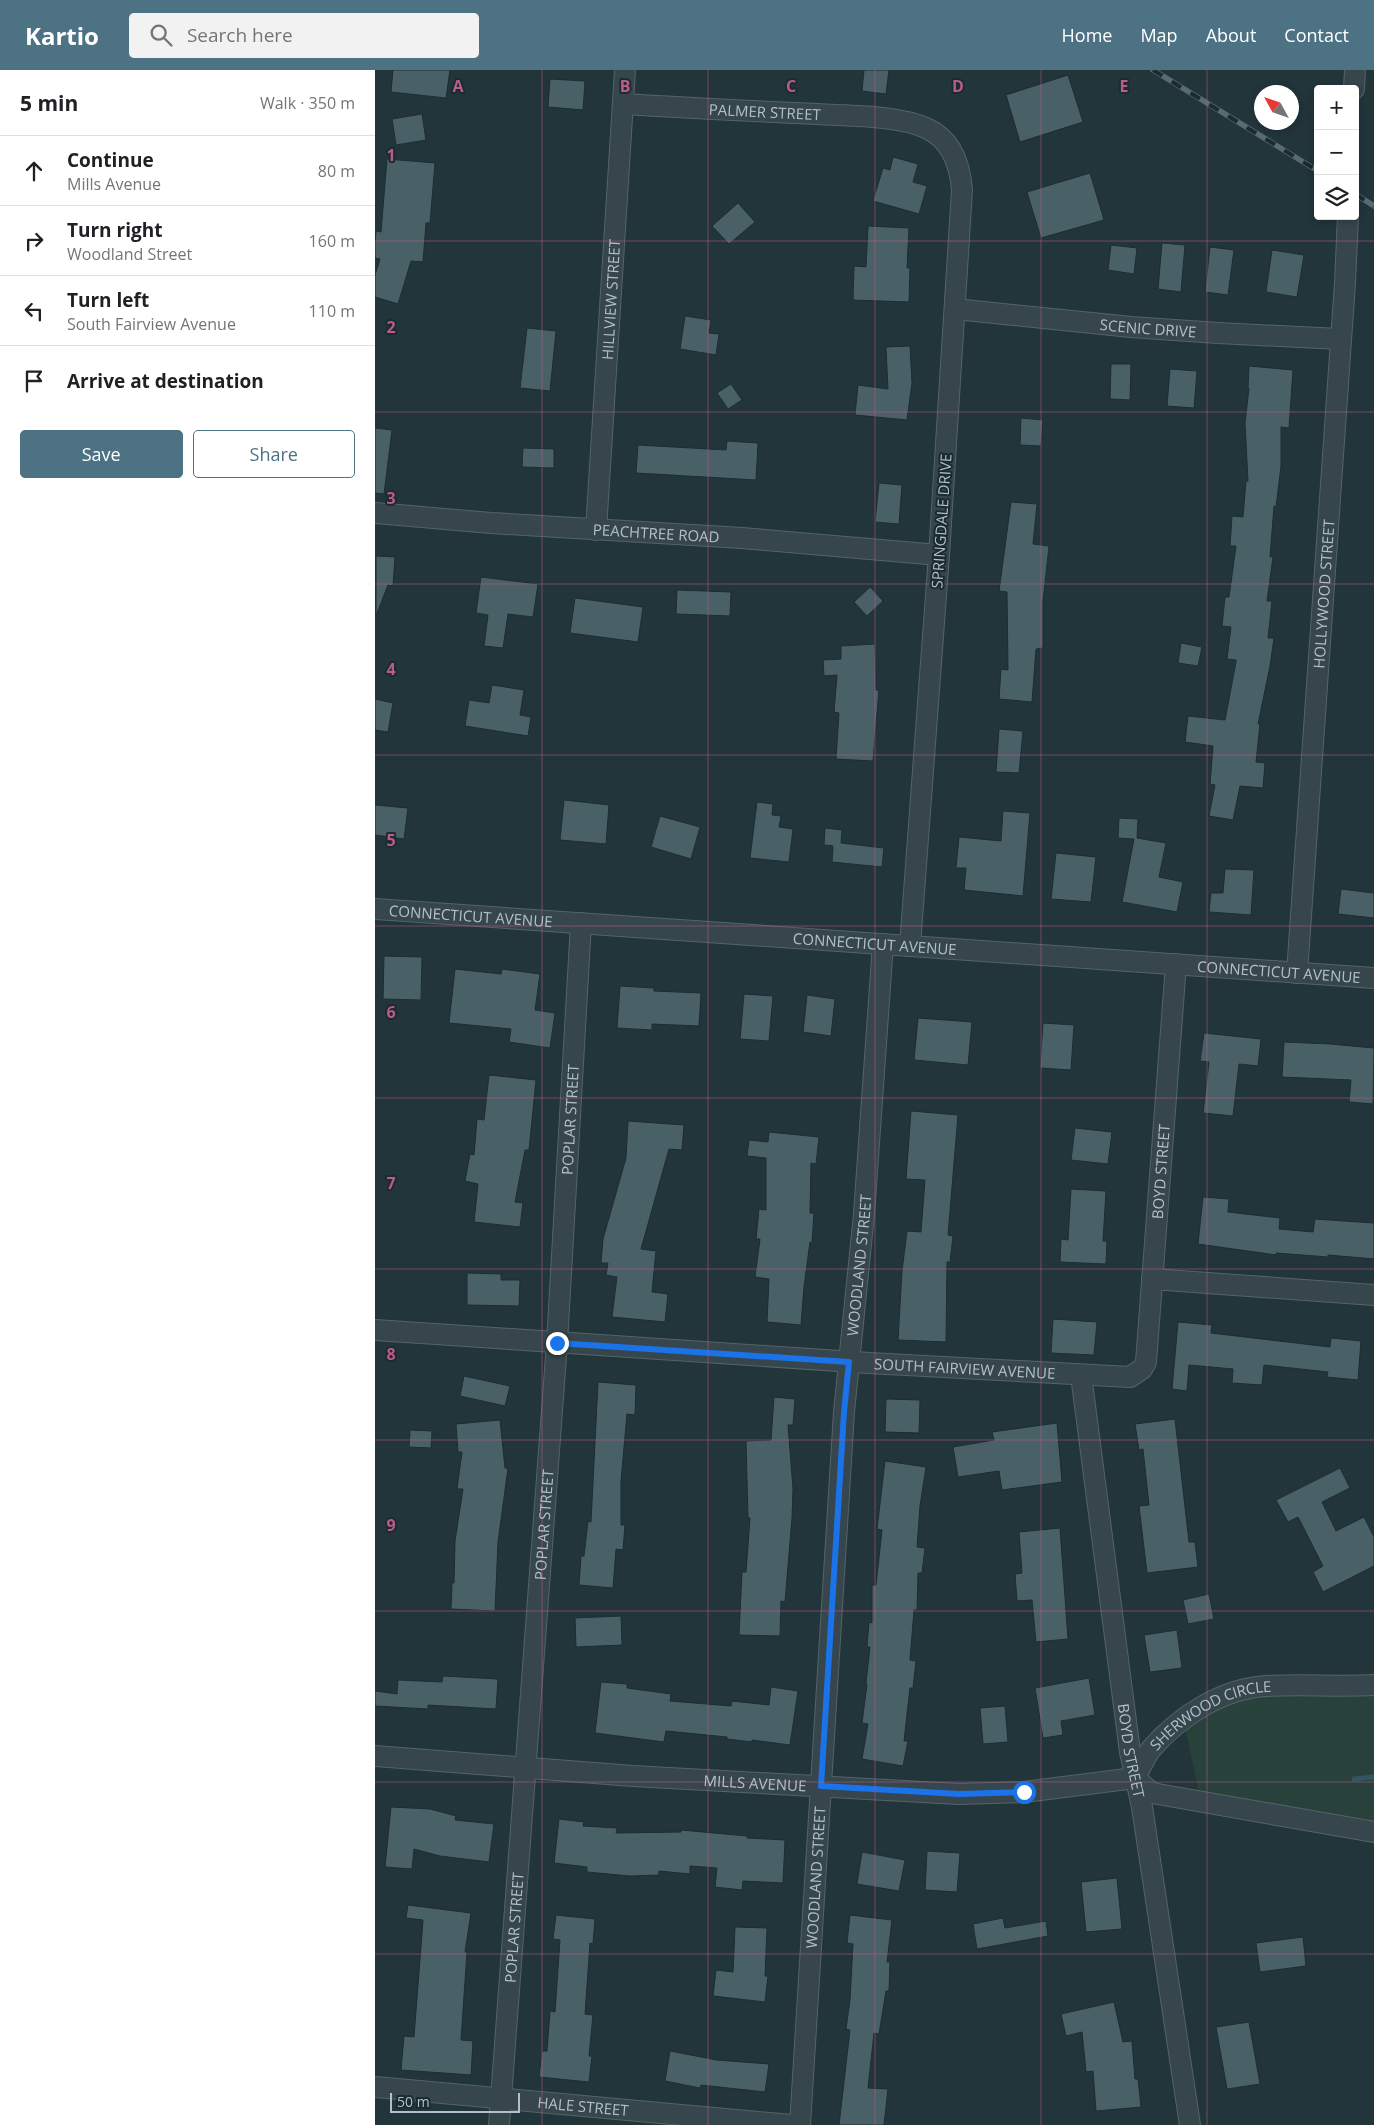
<!DOCTYPE html>
<meta charset="utf-8">
<style>
:root{--surface:#fff;--page:#f2f2f2;--text:#202124;--muted:#757577;--line:#e0e0e0;--accent:#4d7284}
body{margin:0;font-family:"Open Sans",sans-serif;background:var(--page);color:var(--text)}
.controls{position:absolute;right:15px;top:15px;display:grid;overflow:hidden;border-radius:5px;box-shadow:0 2px 8px #0003}
.controls button{width:45px;height:45px;display:grid;place-items:center;padding:0;border:0;border-bottom:1px solid var(--line);background:var(--surface);color:var(--text);font:25px sans-serif}
.compass{position:absolute;left:879px;top:15px;width:45px;height:45px;border-radius:50%;background:var(--surface);box-shadow:0 2px 8px #0003;rotate:310deg}
.scale{position:absolute;left:15px;bottom:12px;width:130px;box-sizing:border-box;padding-left:5px;border:2px solid #b1c1c7;border-top:0;font-size:14px;line-height:18px;white-space:nowrap;color:#b1c1c7;-webkit-text-stroke:4px #1b2b30;paint-order:stroke}
.stop{position:absolute;width:15px;height:15px;margin:-11px;border:4px solid #1a73e8;border-radius:50%;background:#fff}
.stop.end{background:#1a73e8;border-color:#fff;box-shadow:0 1px 5px #0008}
.list{margin:0;padding:0;list-style:none}
h2{display:flex;justify-content:space-between;align-items:center;height:65px;margin:0;padding:0 20px;font-size:21px}
h2 small{font-size:16px;font-weight:400;color:var(--muted)}
.list li{display:grid;grid-template-columns:32px 1fr auto;gap:15px;align-items:center;box-sizing:border-box;height:70px;padding:0 20px;border-top:1px solid var(--line)}
.list b{display:block;font-size:19px;white-space:nowrap}
.list p{margin:0;font-size:16px;white-space:nowrap;color:var(--muted)}
.list em{font-size:16px;font-style:normal;color:var(--muted)}
.actions{display:flex;gap:10px;padding:15px 20px}
.actions a{flex:1;padding:11px 0;border:1px solid var(--accent);border-radius:5px;text-align:center;font-size:18px;color:var(--accent)}
.actions .main{background:var(--accent);color:#fff}
.icon{flex:none;width:28px;height:28px;fill:none;stroke:currentColor;stroke-width:2;stroke-linecap:round;stroke-linejoin:round}
.map{position:relative;flex:none;width:999px;height:2055px;overflow:hidden}
header{display:flex;align-items:center;gap:30px;box-sizing:border-box;height:70px;padding:0 25px;background:var(--accent);color:#fff}
header strong{font-size:24px}
nav{display:flex;gap:28px;margin-inline-start:auto;font-size:18px}
.search{width:350px;height:45px;background:var(--page);display:flex;align-items:center;gap:12px;box-sizing:border-box;padding:0 18px;border-radius:5px;color:var(--muted);font-size:19px}
main{display:flex}
aside{flex:1;background:var(--surface)}
.map>svg:first-child{display:block}
</style>
<header>
<strong>Kartio</strong>
<div class="search"><svg class="icon" aria-label="search" viewBox="0 0 24 24"><circle cx="10" cy="10" r="6"/><path d="M15 15l6 6"/></svg>Search here</div>
<nav><a>Home</a><a>Map</a><a>About</a><a>Contact</a></nav>
</header>
<main>
<aside>
<h2>5 min<small>Walk · 350 m</small></h2>
<ul class="list">
<li><svg class="icon" aria-label="ahead" viewBox="0 0 24 24"><path d="M12 20V5M6 11l6-6 6 6"/></svg><div><b>Continue</b><p>Mills Avenue</p></div><em>80 m</em></li>
<li><svg class="icon" aria-label="right" viewBox="0 0 24 24"><path d="M7 20v-9h11M14 6l5 5-5 5"/></svg><div><b>Turn right</b><p>Woodland Street</p></div><em>160 m</em></li>
<li><svg class="icon" aria-label="left" viewBox="0 0 24 24"><path d="M17 20v-9H6M10 6l-5 5 5 5"/></svg><div><b>Turn left</b><p>South Fairview Avenue</p></div><em>110 m</em></li>
<li><svg class="icon" aria-label="arrive" viewBox="0 0 24 24"><path d="M6 21V4h12l-3 4 3 4H6"/></svg><div><b>Arrive at destination</b></div></li>
</ul>
<div class="actions"><a class="main">Save</a><a>Share</a></div>
</aside>
<div class="map">
<svg width="999" height="2055" viewBox="0 0 999 2055">
<rect width="100%" height="100%" fill="#22353b"/>
<!-- green -->
<path fill="#28423b" d="M 999,1615 L 999,1762 L 826,1731 L 808,1649 L 847,1627 Z"/>
<g fill="none" stroke-linecap="round" stroke-linejoin="round">
<!-- stream -->
<path stroke="#335461" stroke-width="5" d="M 979,1709 L 999,1707"/>
</g>
<!-- building -->
<path fill="#4a6067" stroke="#1d2d32" d="M 18,0 L 75,0 L 71,28 L 16,22 Z
M 489,0 L 514,0 L 511,24 L 487,21 Z
M 693,5 L 708,52 L 645,72 L 631,25 Z
M 175,9 L 210,11 L 208,40 L 173,37 Z
M 47,44 L 51,70 L 21,75 L 17,49 Z
M 518,87 L 543,94 L 538,112 L 552,116 L 544,144 L 498,131 L 508,98 L 515,100 Z
M 12,89 L 60,93 L 55,153 L 51,153 L 48,192 L 36,191 L 23,234 L 0,227 L 0,205 L 5,189 L 0,188 L 0,173 L 1,161 L 6,162 Z
M 715,103 L 729,150 L 666,168 L 652,122 Z
M 363,133 L 380,152 L 354,174 L 337,156 Z
M 493,156 L 534,158 L 532,198 L 535,198 L 534,232 L 478,230 L 479,196 L 491,197 Z
M 787,173 L 810,175 L 806,222 L 783,219 Z
M 736,175 L 762,178 L 759,204 L 733,200 Z
M 835,177 L 859,180 L 853,225 L 830,222 Z
M 897,180 L 929,185 L 922,227 L 891,222 Z
M 310,246 L 336,250 L 334,263 L 344,264 L 341,285 L 305,279 Z
M 152,258 L 181,261 L 175,321 L 145,318 Z
M 535,276 L 537,313 L 532,350 L 480,345 L 483,315 L 513,319 L 511,277 Z
M 736,294 L 756,294 L 755,330 L 735,329 Z
M 874,296 L 918,300 L 914,358 L 906,357 L 906,396 L 901,437 L 899,436 L 895,487 L 898,487 L 892,531 L 897,531 L 893,568 L 899,568 L 895,596 L 883,654 L 885,654 L 881,692 L 890,693 L 888,718 L 865,716 L 858,750 L 834,746 L 840,715 L 835,714 L 838,676 L 810,672 L 813,646 L 850,650 L 861,592 L 861,590 L 852,589 L 856,557 L 847,556 L 850,527 L 854,527 L 861,476 L 855,476 L 857,446 L 868,447 L 871,411 L 873,411 L 870,353 L 874,318 L 873,318 Z
M 795,299 L 822,301 L 819,338 L 792,336 Z
M 356,314 L 367,330 L 353,339 L 342,323 Z
M 646,348 L 668,350 L 666,376 L 645,375 Z
M 0,358 L 17,360 L 9,424 L 0,423 Z
M 352,371 L 383,373 L 381,410 L 261,403 L 263,375 L 351,380 Z
M 148,378 L 179,379 L 179,398 L 147,397 Z
M 504,413 L 527,415 L 524,454 L 500,452 Z
M 636,432 L 662,434 L 658,474 L 674,476 L 668,532 L 668,578 L 661,579 L 657,632 L 624,629 L 626,599 L 633,600 L 632,522 L 624,521 Z
M 1,486 L 20,487 L 18,516 L 13,515 L 1,546 Z
M 106,507 L 163,514 L 158,547 L 133,544 L 128,578 L 109,576 L 113,545 L 101,543 Z
M 495,517 L 508,531 L 492,546 L 479,532 Z
M 302,520 L 356,522 L 355,546 L 301,544 Z
M 200,528 L 268,537 L 263,572 L 195,563 Z
M 806,573 L 827,577 L 823,596 L 803,593 Z
M 500,574 L 501,620 L 504,620 L 498,691 L 461,689 L 464,643 L 459,642 L 462,605 L 449,606 L 448,590 L 466,589 L 466,576 Z
M 117,615 L 149,620 L 145,645 L 156,647 L 153,666 L 90,656 L 94,630 L 114,633 Z
M 0,629 L 18,633 L 13,662 L 0,660 Z
M 624,659 L 648,661 L 644,703 L 621,702 Z
M 189,730 L 234,735 L 231,774 L 185,770 Z
M 382,732 L 398,734 L 397,745 L 406,746 L 404,757 L 418,759 L 414,792 L 375,788 Z
M 0,735 L 33,738 L 29,769 L 0,765 Z
M 628,741 L 655,743 L 648,826 L 589,820 L 591,798 L 581,798 L 584,767 L 626,771 Z
M 285,746 L 325,757 L 316,789 L 276,777 Z
M 744,748 L 763,749 L 762,768 L 791,773 L 784,807 L 808,812 L 802,842 L 747,832 L 759,769 L 743,768 Z
M 450,758 L 467,760 L 466,773 L 509,778 L 507,797 L 457,792 L 458,776 L 449,775 Z
M 681,783 L 721,787 L 716,832 L 676,829 Z
M 850,799 L 879,800 L 876,845 L 834,842 L 836,823 L 848,823 Z
M 966,819 L 999,823 L 999,848 L 963,844 Z
M 9,886 L 47,887 L 46,930 L 8,929 Z
M 80,899 L 126,904 L 127,899 L 165,904 L 160,940 L 180,943 L 175,978 L 134,972 L 136,959 L 74,953 Z
M 245,916 L 279,918 L 279,921 L 326,923 L 324,956 L 277,954 L 277,960 L 242,958 Z
M 369,924 L 398,926 L 394,971 L 365,969 Z
M 432,925 L 460,929 L 456,966 L 428,962 Z
M 543,948 L 597,952 L 593,995 L 539,990 Z
M 668,953 L 699,955 L 696,1000 L 665,998 Z
M 829,963 L 886,969 L 883,996 L 864,994 L 858,1046 L 828,1043 L 834,992 L 825,991 Z
M 909,972 L 955,974 L 999,978 L 998,1034 L 974,1032 L 976,1010 L 907,1007 Z
M 114,1005 L 161,1010 L 154,1080 L 150,1080 L 140,1132 L 148,1133 L 145,1157 L 99,1152 L 103,1114 L 90,1111 L 95,1084 L 99,1085 L 102,1049 L 109,1050 Z
M 536,1041 L 583,1045 L 573,1165 L 578,1166 L 575,1192 L 572,1192 L 571,1272 L 523,1270 L 527,1201 L 532,1161 L 546,1162 L 550,1110 L 531,1109 Z
M 253,1051 L 309,1055 L 307,1080 L 294,1079 L 266,1179 L 281,1181 L 277,1222 L 293,1224 L 290,1252 L 237,1247 L 242,1207 L 231,1205 L 233,1193 L 226,1193 L 228,1169 L 251,1088 Z
M 700,1058 L 737,1062 L 733,1094 L 696,1090 Z
M 394,1062 L 444,1067 L 441,1094 L 436,1093 L 435,1143 L 439,1143 L 437,1173 L 435,1172 L 429,1217 L 426,1255 L 392,1252 L 394,1209 L 380,1207 L 385,1169 L 381,1169 L 384,1139 L 391,1140 L 391,1088 L 372,1086 L 374,1070 L 393,1072 Z
M 696,1119 L 731,1121 L 728,1171 L 732,1171 L 731,1194 L 685,1192 L 686,1169 L 693,1170 Z
M 828,1127 L 854,1129 L 853,1142 L 905,1148 L 904,1159 L 938,1162 L 940,1149 L 999,1153 L 999,1189 L 953,1185 L 953,1187 L 901,1183 L 901,1185 L 823,1174 Z
M 92,1203 L 126,1204 L 126,1210 L 145,1210 L 144,1236 L 92,1235 Z
M 678,1249 L 722,1252 L 719,1285 L 676,1283 Z
M 803,1252 L 837,1255 L 836,1263 L 955,1277 L 956,1268 L 986,1271 L 983,1310 L 952,1307 L 953,1302 L 889,1295 L 887,1315 L 857,1313 L 858,1299 L 814,1295 L 812,1321 L 797,1319 Z
M 89,1306 L 135,1316 L 130,1336 L 85,1326 Z
M 223,1312 L 261,1315 L 260,1345 L 252,1344 L 246,1411 L 246,1455 L 250,1455 L 248,1480 L 241,1479 L 238,1518 L 204,1515 L 206,1486 L 209,1486 L 213,1451 L 216,1452 Z
M 399,1327 L 420,1329 L 418,1355 L 413,1355 L 418,1419 L 417,1448 L 410,1532 L 406,1531 L 405,1566 L 364,1565 L 367,1502 L 371,1502 L 375,1448 L 373,1448 L 371,1371 L 396,1370 Z
M 511,1329 L 545,1330 L 544,1363 L 510,1362 Z
M 800,1349 L 814,1472 L 820,1472 L 823,1497 L 772,1503 L 764,1436 L 774,1435 L 768,1379 L 764,1380 L 760,1354 Z
M 125,1350 L 130,1398 L 133,1398 L 123,1472 L 120,1541 L 76,1539 L 77,1513 L 79,1513 L 80,1471 L 88,1419 L 82,1419 L 87,1382 L 83,1382 L 81,1354 Z
M 682,1353 L 687,1412 L 627,1420 L 624,1401 L 583,1407 L 578,1377 L 619,1370 L 617,1362 Z
M 35,1360 L 57,1361 L 56,1378 L 34,1377 Z
M 510,1391 L 551,1397 L 545,1436 L 542,1477 L 550,1478 L 547,1503 L 543,1503 L 542,1540 L 539,1540 L 535,1590 L 541,1591 L 538,1618 L 535,1618 L 529,1671 L 533,1671 L 528,1696 L 487,1689 L 493,1654 L 487,1653 L 492,1614 L 491,1613 L 495,1577 L 492,1577 L 494,1552 L 497,1553 L 497,1515 L 501,1515 L 507,1460 L 502,1459 Z
M 965,1398 L 975,1418 L 947,1432 L 961,1461 L 989,1447 L 999,1467 L 999,1496 L 948,1522 L 938,1502 L 948,1496 L 923,1447 L 913,1452 L 901,1430 Z
M 685,1458 L 693,1569 L 661,1572 L 657,1530 L 642,1531 L 640,1504 L 647,1503 L 644,1462 Z
M 834,1524 L 839,1549 L 813,1554 L 808,1530 Z
M 246,1546 L 247,1575 L 201,1577 L 200,1548 Z
M 802,1560 L 807,1598 L 775,1602 L 769,1565 Z
M 68,1606 L 123,1609 L 121,1639 L 53,1635 L 53,1639 L 0,1636 L 0,1621 L 22,1624 L 23,1610 L 67,1612 Z
M 714,1608 L 720,1645 L 686,1651 L 688,1665 L 668,1668 L 660,1618 Z
M 226,1612 L 252,1614 L 252,1618 L 296,1624 L 295,1631 L 356,1636 L 357,1631 L 394,1635 L 396,1617 L 423,1621 L 415,1675 L 377,1670 L 377,1672 L 352,1669 L 352,1667 L 291,1661 L 289,1672 L 220,1663 Z
M 630,1636 L 633,1672 L 608,1674 L 605,1638 Z
M 16,1737 L 55,1739 L 81,1746 L 80,1750 L 119,1754 L 114,1792 L 65,1786 L 39,1779 L 37,1799 L 10,1797 Z
M 184,1749 L 209,1752 L 208,1756 L 242,1758 L 241,1763 L 306,1762 L 306,1760 L 372,1766 L 372,1768 L 410,1770 L 408,1813 L 368,1811 L 367,1820 L 340,1817 L 342,1798 L 315,1796 L 315,1804 L 284,1801 L 284,1805 L 255,1806 L 212,1802 L 212,1797 L 179,1793 Z
M 552,1781 L 585,1783 L 582,1822 L 550,1820 Z
M 487,1782 L 530,1790 L 524,1821 L 482,1814 Z
M 742,1808 L 747,1859 L 711,1862 L 706,1812 Z
M 33,1835 L 96,1843 L 90,1882 L 92,1882 L 86,1970 L 98,1971 L 96,2005 L 26,2000 L 29,1966 L 39,1967 L 48,1850 L 31,1848 Z
M 181,1845 L 220,1849 L 218,1874 L 215,1873 L 210,1944 L 218,1945 L 214,1986 L 217,1986 L 214,2012 L 164,2007 L 167,1981 L 172,1981 L 175,1941 L 180,1942 L 185,1870 L 178,1869 Z
M 475,1845 L 517,1850 L 512,1892 L 515,1892 L 514,1921 L 511,1921 L 504,1964 L 499,1963 L 493,2018 L 513,2019 L 509,2055 L 464,2055 L 475,1960 L 471,1959 L 475,1930 L 478,1874 L 472,1873 Z
M 628,1848 L 630,1858 L 671,1851 L 673,1866 L 602,1879 L 598,1854 Z
M 360,1857 L 392,1858 L 390,1906 L 393,1906 L 390,1932 L 338,1926 L 341,1900 L 358,1902 Z
M 928,1867 L 931,1896 L 885,1902 L 881,1873 Z
M 739,1932 L 748,1972 L 757,1971 L 760,2009 L 763,2009 L 766,2037 L 721,2041 L 718,2001 L 711,2002 L 707,1962 L 691,1966 L 686,1944 Z
M 874,1952 L 885,2014 L 852,2019 L 841,1957 Z
M 295,1981 L 342,1990 L 394,1994 L 390,2022 L 326,2015 L 325,2018 L 290,2011 Z"/>
<g fill="none" stroke-linecap="round" stroke-linejoin="round">
<!-- minor casing -->
<g stroke="#546469" stroke-width="22">
<g id="minor">
<path d="M 979,19 L 980,0"/>
<path id="s1" d="M 248,34 C 313,38 377,41 442,44 C 472,46 523,45 551,58 C 576,69 585,94 587,120 L 564,485 L 535,876"/>
<path id="s2" d="M 580,239 L 756,257 L 843,263 L 965,269"/>
<path id="s3" d="M 0,443 L 116,453 L 367,468 L 564,485"/>
<path id="s4" d="M 221,460 L 250,0"/>
<path id="s5" d="M 0,839 L 999,908"/>
<path id="s6" d="M 922,903 L 970,213 L 973,146"/>
<path d="M 777,1209 L 999,1225"/>
<path id="s7" d="M 0,1260 L 494,1293 L 755,1307 L 767,1299 L 771,1292 L 801,894"/>
<path id="s8" d="M 706,1305 L 755,1682 L 767,1737 L 815,2055"/>
<path id="s9" d="M 0,1686 L 258,1706 L 584,1724 L 649,1722 L 760,1708"/>
<path id="s10" d="M 760,1708 C 765,1699 770,1686 777,1678 C 805,1646 848,1618 892,1616 C 927,1614 963,1617 999,1615"/>
<path d="M 760,1708 L 777,1723 L 999,1762"/>
<path id="s11" d="M 0,2017 L 417,2055"/>
<path id="s12" d="M 124,2055 L 182,1273 L 206,853"/>
<path id="s13" d="M 425,2055 L 469,1342 L 489,1144 L 508,874"/>
</g>
</g>
<!-- minor -->
<use href="#minor" stroke="#36464c" stroke-width="20"/>
<!-- rail casing -->
<g stroke="#586b73" stroke-width="5.5">
<path id="rail" d="M 778,0 L 943,101
M 980,124 L 999,136"/>
</g>
<!-- rail -->
<use href="#rail" stroke="#1b2b30" stroke-width="4" stroke-dasharray="11" stroke-linecap="butt"/>
</g>
<g fill="none" stroke-linecap="round" stroke-linejoin="round">
<!-- route -->
<path stroke="#1a73e8" stroke-width="6" d="M 182,1273 L 474,1292 L 469,1342 L 446,1716 L 584,1724 L 649,1722"/>
</g>
<!-- grid -->
<path fill="none" stroke="#bb5c86" stroke-width="1" stroke-opacity="0.55" d="M 167,0 L 167,2055M 333,0 L 333,2055M 500,0 L 500,2055M 666,0 L 666,2055M 832,0 L 832,2055M 0,171 L 999,171M 0,342 L 999,342M 0,514 L 999,514M 0,685 L 999,685M 0,856 L 999,856M 0,1028 L 999,1028M 0,1199 L 999,1199M 0,1370 L 999,1370M 0,1541 L 999,1541M 0,1712 L 999,1712M 0,1884 L 999,1884"/>
<g text-anchor="middle" dominant-baseline="central" stroke-width="4" stroke-linejoin="round" paint-order="stroke">
<!-- street labels -->
<g font-size="15" fill="#b1c1c7" stroke="#1b2b30">
<text stroke="none"><textPath href="#s1" startOffset="142">PALMER STREET</textPath></text>
<text stroke="none"><textPath href="#s4" startOffset="231">HILLVIEW STREET</textPath></text>
<text stroke="none"><textPath href="#s2" startOffset="194">SCENIC DRIVE</textPath></text>
<text transform="translate(566 451) rotate(-86)">SPRINGDALE DRIVE</text>
<text stroke="none"><textPath href="#s3" startOffset="282">PEACHTREE ROAD</textPath></text>
<text stroke="none"><textPath href="#s6" startOffset="380">HOLLYWOOD STREET</textPath></text>
<text stroke="none"><textPath href="#s5" startOffset="96">CONNECTICUT AVENUE</textPath></text>
<text stroke="none"><textPath href="#s5" startOffset="501">CONNECTICUT AVENUE</textPath></text>
<text stroke="none"><textPath href="#s5" startOffset="906">CONNECTICUT AVENUE</textPath></text>
<text stroke="none"><textPath href="#s12" startOffset="1008">POPLAR STREET</textPath></text>
<text stroke="none"><textPath href="#s7" startOffset="970">BOYD STREET</textPath></text>
<text stroke="none"><textPath href="#s13" startOffset="862">WOODLAND STREET</textPath></text>
<text stroke="none"><textPath href="#s7" startOffset="591">SOUTH FAIRVIEW AVENUE</textPath></text>
<text stroke="none"><textPath href="#s12" startOffset="602">POPLAR STREET</textPath></text>
<text stroke="none"><textPath href="#s10" startOffset="104">SHERWOOD CIRCLE</textPath></text>
<text stroke="none"><textPath href="#s8" startOffset="379">BOYD STREET</textPath></text>
<text stroke="none"><textPath href="#s9" startOffset="381">MILLS AVENUE</textPath></text>
<text stroke="none"><textPath href="#s13" startOffset="248">WOODLAND STREET</textPath></text>
<text stroke="none"><textPath href="#s12" startOffset="198">POPLAR STREET</textPath></text>
<text stroke="none"><textPath href="#s11" startOffset="209">HALE STREET</textPath></text>
</g>
</g>
<g font-size="16" text-anchor="middle" font-weight="bold" fill="#bb5c86" stroke="#1b2b30" stroke-width="4" stroke-linejoin="round" paint-order="stroke">
<text x="83" y="22">A</text>
<text x="250" y="22">B</text>
<text x="416" y="22">C</text>
<text x="583" y="22">D</text>
<text x="749" y="22">E</text>
<text x="16" y="91">1</text>
<text x="16" y="263">2</text>
<text x="16" y="434">3</text>
<text x="16" y="605">4</text>
<text x="16" y="776">5</text>
<text x="16" y="948">6</text>
<text x="16" y="1119">7</text>
<text x="16" y="1290">8</text>
<text x="16" y="1461">9</text>
</g>
</svg>
<div class="controls">
<button>+</button>
<button>−</button>
<button><svg class="icon" aria-label="layers" viewBox="0 0 24 24"><path d="M12 4l9 5-9 5-9-5zM3 14l9 5 9-5"/></svg></button>
</div>
<svg class="compass" viewBox="-18 -18 36 36"><path d="M0-13l5 13h-10z" fill="#e53935"/><path d="M0 13l5-13h-10z" fill="#757577"/></svg>
<div class="scale">50 m</div>
<div class="stop" style="left:649px;top:1722px"></div>
<div class="stop end" style="left:182px;top:1273px"></div>
</div>
</main>
